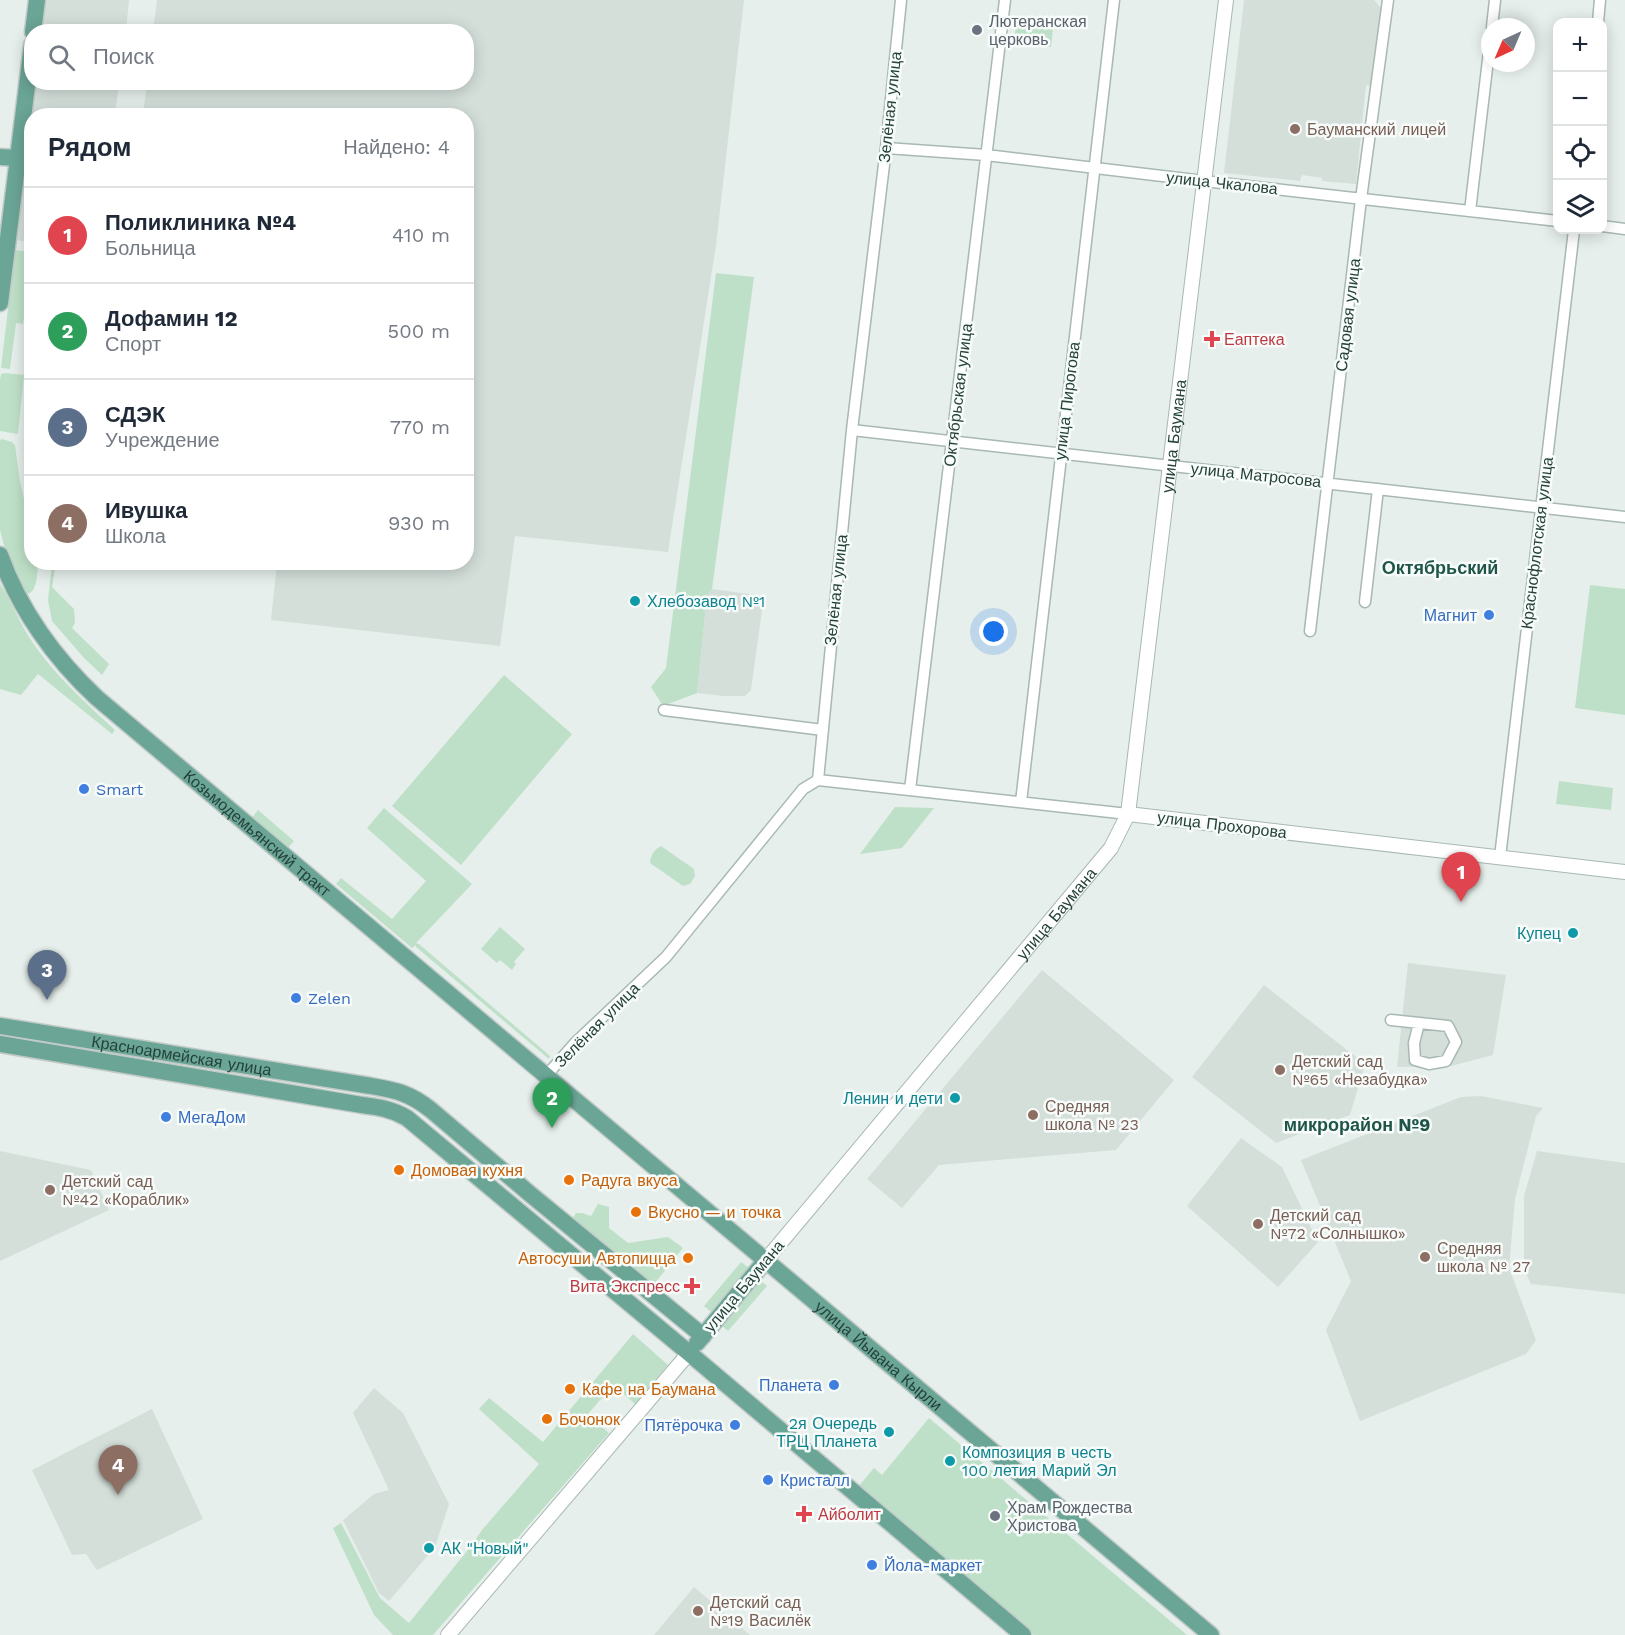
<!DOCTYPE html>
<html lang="ru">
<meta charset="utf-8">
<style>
:root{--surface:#fff;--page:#f2f2f3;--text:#1f2937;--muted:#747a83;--line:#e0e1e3;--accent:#2563eb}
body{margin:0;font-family:"Work Sans",sans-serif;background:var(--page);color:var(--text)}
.controls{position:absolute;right:18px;top:18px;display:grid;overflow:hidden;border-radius:12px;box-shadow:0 3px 15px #0003}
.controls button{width:54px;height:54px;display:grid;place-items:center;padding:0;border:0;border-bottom:2px solid var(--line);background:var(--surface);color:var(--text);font:30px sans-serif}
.compass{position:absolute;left:1481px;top:18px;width:54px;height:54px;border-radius:50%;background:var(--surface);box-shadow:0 3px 15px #0003;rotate:224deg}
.you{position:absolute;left:994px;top:632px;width:21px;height:21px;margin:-15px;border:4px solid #fff;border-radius:50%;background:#1a73e8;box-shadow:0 0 0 9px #1a73e833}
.badge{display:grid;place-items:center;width:39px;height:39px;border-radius:50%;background:var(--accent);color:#fff;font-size:20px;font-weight:700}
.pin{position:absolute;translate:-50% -50px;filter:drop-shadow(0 2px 3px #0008)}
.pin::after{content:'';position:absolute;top:32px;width:21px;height:18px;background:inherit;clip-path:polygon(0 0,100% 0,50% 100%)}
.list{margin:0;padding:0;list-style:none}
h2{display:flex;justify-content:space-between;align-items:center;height:78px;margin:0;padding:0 24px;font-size:26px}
h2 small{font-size:20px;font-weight:400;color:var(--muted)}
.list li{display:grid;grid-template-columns:39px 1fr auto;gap:18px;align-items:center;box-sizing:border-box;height:96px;padding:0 24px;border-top:2px solid var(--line)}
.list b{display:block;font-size:22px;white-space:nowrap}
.list p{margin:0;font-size:20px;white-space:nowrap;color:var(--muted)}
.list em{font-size:20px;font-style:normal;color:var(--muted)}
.icon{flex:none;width:33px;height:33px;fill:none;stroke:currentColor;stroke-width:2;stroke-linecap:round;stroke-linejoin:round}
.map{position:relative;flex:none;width:1625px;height:1635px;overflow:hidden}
.search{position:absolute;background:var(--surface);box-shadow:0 3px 15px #0003;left:24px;top:24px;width:450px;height:66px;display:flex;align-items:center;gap:15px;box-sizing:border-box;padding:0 21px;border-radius:24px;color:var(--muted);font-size:22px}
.panel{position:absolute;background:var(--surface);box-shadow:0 3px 15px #0003;left:24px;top:108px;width:450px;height:462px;border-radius:24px}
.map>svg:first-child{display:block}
</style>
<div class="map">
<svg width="1625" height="1635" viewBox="0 0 1625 1635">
<rect width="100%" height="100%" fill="#e6efeb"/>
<!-- built -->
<path fill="#d4dfda" d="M 45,0 L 129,0 L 126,31 L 41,32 Z
M 157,0 L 744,0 L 716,245 L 668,552 L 515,536 L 500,646 L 271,620 L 277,563 L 466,562 L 466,116 L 143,115 L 147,83 L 466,82 L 466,32 L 153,31 Z
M 1244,0 L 1374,0 L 1381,8 L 1372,86 L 1366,85 L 1356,184 L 1322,181 L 1322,178 L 1302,175 L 1300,181 L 1224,173 Z
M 35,83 L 119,83 L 115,115 L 32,116 L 31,242 L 16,240 Z
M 712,589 L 764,596 L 751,690 L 745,696 L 724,696 L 697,693 L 707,596 Z
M 1408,963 L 1506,975 L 1493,1055 L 1451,1066 L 1397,1067 Z
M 1042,970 L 1174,1080 L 1116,1150 L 939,1165 L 902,1208 L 867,1179 Z
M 1264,985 L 1365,1064 L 1350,1115 L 1276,1143 L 1192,1077 Z
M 1481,1096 L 1543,1108 L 1536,1116 L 1515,1199 L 1509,1268 L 1536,1340 L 1526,1354 L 1360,1421 L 1326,1330 L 1351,1281 L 1301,1160 L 1461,1097 Z
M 1241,1138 L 1282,1167 L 1318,1242 L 1278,1287 L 1187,1206 Z
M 0,1151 L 91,1170 L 109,1210 L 0,1261 Z
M 1537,1151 L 1625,1163 L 1625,1294 L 1531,1284 L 1524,1269 L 1524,1196 Z
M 374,1388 L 403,1413 L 449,1504 L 435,1547 L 389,1601 L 379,1593 L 343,1520 L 374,1494 L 389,1490 L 353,1413 Z
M 152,1409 L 203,1519 L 97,1570 L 86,1554 L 72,1555 L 32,1470 Z
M 694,1587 L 750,1635 L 654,1635 Z"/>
<!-- green -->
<path fill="#bfe0c8" d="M 1016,24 L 1053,28 L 1051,47 L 1014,42 Z
M 15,250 L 29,252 L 32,286 L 30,291 L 27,295 L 23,324 L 16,323 L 10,369 L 1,368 Z
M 716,273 L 754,277 L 712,589 L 707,596 L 697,693 L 663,706 L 651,687 L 666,668 Z
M 5,373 L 24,375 L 18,434 L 0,431 L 0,380 L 1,374 Z
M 2,439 L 12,442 L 15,446 L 20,481 L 31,531 L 32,562 L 38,563 C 37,573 38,598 23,593 L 7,557 L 0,530 L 0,440 Z
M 52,563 L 56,563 L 52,587 L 74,609 L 75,623 L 72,628 L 109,664 L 102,675 L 84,658 L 52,621 L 48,600 Z
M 0,584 C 11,600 18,620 29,637 C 52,673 85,702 115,730 L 112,734 L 38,674 L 21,695 L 0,689 Z
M 1590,585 L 1625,589 L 1625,715 L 1575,708 Z
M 504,675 L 572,734 L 461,865 L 392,806 Z
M 1559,781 L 1613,788 L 1611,810 L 1556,804 Z
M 895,807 L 934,808 L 902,848 L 860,854 Z
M 384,808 L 472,884 L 416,943 L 419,944 L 550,1056 L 549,1059 L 416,947 L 416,945 L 412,948 L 336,884 L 341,878 L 392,919 L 426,881 L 367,828 Z
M 258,810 L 294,841 L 287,849 L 251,819 Z
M 661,846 L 694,869 L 695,876 L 690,884 L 683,886 L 650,863 C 651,854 654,850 661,846 Z
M 500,927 L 525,949 L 514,962 L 516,964 L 512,970 L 500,960 L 497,963 L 481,949 Z
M 598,1204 L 609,1207 L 609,1228 L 628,1243 L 668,1237 L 683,1248 L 654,1284 L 645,1283 L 576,1225 L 573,1218 L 576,1213 L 582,1213 L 591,1216 Z
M 741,1262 L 749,1268 L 711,1312 L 704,1306 Z
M 760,1280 L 767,1286 L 728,1331 L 722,1326 Z
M 633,1334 L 668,1365 L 635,1404 L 613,1385 L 588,1414 L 609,1433 L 433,1635 L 393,1635 L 374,1615 L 333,1528 L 341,1523 L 380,1598 L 409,1623 L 471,1546 L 482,1530 L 539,1464 L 479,1409 L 489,1398 L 543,1442 Z
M 929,1418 L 1187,1635 L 1034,1635 L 858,1487 L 874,1468 L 882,1475 Z"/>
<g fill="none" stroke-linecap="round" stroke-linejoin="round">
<!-- minor casing -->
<g stroke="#a8b8b2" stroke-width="13">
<path id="minor" d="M 1598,22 L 1600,0
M 1492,27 L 1495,0
M 886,148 L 986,155 L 1204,181 L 1558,221
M 1470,211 L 1490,43
M 1602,226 L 1625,229
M 852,430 L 1625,517
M 1365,602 L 1378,489
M 1310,631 L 1361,199 L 1388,0
M 664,710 L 823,730
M 818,780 L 852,430 L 886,148 L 901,0
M 818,780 L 1128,814
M 910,790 L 1005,0
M 1021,802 L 1114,0
M 1500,857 L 1574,230
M 1391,1020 L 1448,1026 L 1456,1042 L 1446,1061 L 1429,1064 L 1415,1060 L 1414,1043 L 1419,1023
M 546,1076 L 575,1043 L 666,957 L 803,789 L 818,780"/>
</g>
<!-- tertiary casing -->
<g stroke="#a8b8b2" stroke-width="16">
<g id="tertiary">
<path d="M 1128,814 L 1625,872"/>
<path id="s1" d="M 766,1260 L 1111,848 L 1128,814 L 1226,0"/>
<path d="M 448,1635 L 689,1353"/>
</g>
</g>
<!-- primary casing -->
<g stroke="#c2cac8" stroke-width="19">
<g id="primary">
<path d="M 33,32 L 37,0"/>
<path d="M 0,157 L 17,158"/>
<path d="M 0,303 L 32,45"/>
<path id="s2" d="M 0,555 C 19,609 55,659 97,698 L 1211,1635"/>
<path id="s3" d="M 0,1026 L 365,1085 C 393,1090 407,1091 431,1110 L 530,1194 L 703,1336"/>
<path d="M 0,1044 L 362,1105 C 378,1107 392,1109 407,1118 L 689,1353 L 1023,1635"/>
<path d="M 697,1343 L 766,1260"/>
</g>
</g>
<!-- minor -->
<use href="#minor" stroke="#fff" stroke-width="10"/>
<!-- tertiary -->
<use href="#tertiary" stroke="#fff" stroke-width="14"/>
<!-- primary -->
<use href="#primary" stroke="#6aa596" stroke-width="16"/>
</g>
<!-- markers -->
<g fill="#6b7280" stroke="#f7fbf9" stroke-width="2">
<circle cx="977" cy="30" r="6"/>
<circle cx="995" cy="1516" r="6"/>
</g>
<g fill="#8d6e63" stroke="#f7fbf9" stroke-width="2">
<circle cx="1295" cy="129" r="6"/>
<circle cx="1280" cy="1070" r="6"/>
<circle cx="1033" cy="1115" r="6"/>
<circle cx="50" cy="1190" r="6"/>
<circle cx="1258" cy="1224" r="6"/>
<circle cx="1425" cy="1257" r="6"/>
<circle cx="698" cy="1611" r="6"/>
</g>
<g fill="#e0444e" stroke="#f7fbf9" stroke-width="2">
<path d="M1209 330h6v6h6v6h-6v6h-6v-6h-6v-6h6z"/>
<path d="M689 1277h6v6h6v6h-6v6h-6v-6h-6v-6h6z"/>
<path d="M801 1505h6v6h6v6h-6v6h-6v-6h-6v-6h6z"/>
</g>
<g fill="#0f9aa8" stroke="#f7fbf9" stroke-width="2">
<circle cx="635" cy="601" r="6"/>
<circle cx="1573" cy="933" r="6"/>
<circle cx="955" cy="1098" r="6"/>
<circle cx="889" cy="1432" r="6"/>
<circle cx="950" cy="1461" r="6"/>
<circle cx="429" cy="1548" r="6"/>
</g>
<g fill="#3f7fe0" stroke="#f7fbf9" stroke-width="2">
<circle cx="1489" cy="615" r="6"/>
<circle cx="84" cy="789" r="6"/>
<circle cx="296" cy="998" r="6"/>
<circle cx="166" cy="1117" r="6"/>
<circle cx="834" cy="1385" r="6"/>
<circle cx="735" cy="1425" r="6"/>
<circle cx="768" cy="1480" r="6"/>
<circle cx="872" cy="1565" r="6"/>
</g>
<g fill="#e8710a" stroke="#f7fbf9" stroke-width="2">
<circle cx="399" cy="1170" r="6"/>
<circle cx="569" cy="1180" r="6"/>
<circle cx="636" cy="1212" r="6"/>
<circle cx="688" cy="1258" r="6"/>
<circle cx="570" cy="1389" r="6"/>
<circle cx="547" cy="1419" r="6"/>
</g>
<g text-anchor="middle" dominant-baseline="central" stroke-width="5" stroke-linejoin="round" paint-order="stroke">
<!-- worship labels -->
<g font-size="16" fill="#5b616d" stroke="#f7fbf9" text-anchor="start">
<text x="989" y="21">Лютеранская<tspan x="989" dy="18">церковь</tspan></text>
<text x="1007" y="1507">Храм Рождества<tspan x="1007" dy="18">Христова</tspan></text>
</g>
<!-- street labels -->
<g font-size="16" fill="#24423a" stroke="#f7fbf9">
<text transform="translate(890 107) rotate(-84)">Зелёная улица</text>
<text transform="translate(1222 183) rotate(6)">улица Чкалова</text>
<text transform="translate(1348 315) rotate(-83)">Садовая улица</text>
<text transform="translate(958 395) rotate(-83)">Октябрьская улица</text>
<text transform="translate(1067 401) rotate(-83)">улица Пирогова</text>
<text stroke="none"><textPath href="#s1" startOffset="956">улица Баумана</textPath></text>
<text transform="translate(1256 475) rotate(6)">улица Матросова</text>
<text transform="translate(1537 543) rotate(-83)">Краснофлотская улица</text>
<text transform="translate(836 590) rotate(-84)">Зелёная улица</text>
<text transform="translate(1222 825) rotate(7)">улица Прохорова</text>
<text stroke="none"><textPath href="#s2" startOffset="384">Козьмодемьянский тракт</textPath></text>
<text stroke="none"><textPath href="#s1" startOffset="452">улица Баумана</textPath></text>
<text transform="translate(597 1025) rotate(-45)">Зелёная улица</text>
<text stroke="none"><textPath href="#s3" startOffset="184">Красноармейская улица</textPath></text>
<text transform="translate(744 1286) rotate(-50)">улица Баумана</text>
<text stroke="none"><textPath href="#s2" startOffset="1196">улица Йывана Кырли</textPath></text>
</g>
<!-- education labels -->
<g font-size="16" fill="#785e54" stroke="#f7fbf9" text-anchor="start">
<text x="1307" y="129">Бауманский лицей</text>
<text x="1292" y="1061">Детский сад<tspan x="1292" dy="18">№65 «Незабудка»</tspan></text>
<text x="1045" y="1106">Средняя<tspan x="1045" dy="18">школа № 23</tspan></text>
<text x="62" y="1181">Детский сад<tspan x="62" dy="18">№42 «Кораблик»</tspan></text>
<text x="1270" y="1215">Детский сад<tspan x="1270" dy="18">№72 «Солнышко»</tspan></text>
<text x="1437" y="1248">Средняя<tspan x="1437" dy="18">школа № 27</tspan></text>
<text x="710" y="1602">Детский сад<tspan x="710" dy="18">№19 Василёк</tspan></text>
</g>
<!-- health labels -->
<g font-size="16" fill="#be3a42" stroke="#f7fbf9" text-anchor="start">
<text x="1224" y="339">Еаптека</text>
<text x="680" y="1286" text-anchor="end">Вита Экспресс</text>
<text x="818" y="1514">Айболит</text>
</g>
<!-- culture labels -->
<g font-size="16" fill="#0d838f" stroke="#f7fbf9" text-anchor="start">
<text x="647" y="601">Хлебозавод №1</text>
<text x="1561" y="933" text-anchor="end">Купец</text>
<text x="943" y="1098" text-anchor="end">Ленин и дети</text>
<text x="877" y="1423" text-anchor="end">2я Очередь<tspan x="877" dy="18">ТРЦ Планета</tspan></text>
<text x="962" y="1452">Композиция в честь<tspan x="962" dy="18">100 летия Марий Эл</tspan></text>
<text x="441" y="1548">АК "Новый"</text>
</g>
<!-- shop labels -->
<g font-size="16" fill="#366cbe" stroke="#f7fbf9" text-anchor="start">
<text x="1477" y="615" text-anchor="end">Магнит</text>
<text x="96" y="789">Smart</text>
<text x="308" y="998">Zelen</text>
<text x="178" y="1117">МегаДом</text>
<text x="822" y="1385" text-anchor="end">Планета</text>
<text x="723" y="1425" text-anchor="end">Пятёрочка</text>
<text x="780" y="1480">Кристалл</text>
<text x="884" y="1565">Йола-маркет</text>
</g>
<!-- food labels -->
<g font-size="16" fill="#c56008" stroke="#f7fbf9" text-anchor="start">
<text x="411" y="1170">Домовая кухня</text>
<text x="581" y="1180">Радуга вкуса</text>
<text x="648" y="1212">Вкусно — и точка</text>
<text x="676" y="1258" text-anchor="end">Автосуши Автопицца</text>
<text x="582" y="1389">Кафе на Баумана</text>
<text x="559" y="1419">Бочонок</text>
</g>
<!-- neighbourhood labels -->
<g font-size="18" font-weight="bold" fill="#1f5548" stroke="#f7fbf9">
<text x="1440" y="567">Октябрьский</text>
<text x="1357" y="1124">микрорайон №9</text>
</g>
</g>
</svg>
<div class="controls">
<button>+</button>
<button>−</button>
<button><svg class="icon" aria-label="locate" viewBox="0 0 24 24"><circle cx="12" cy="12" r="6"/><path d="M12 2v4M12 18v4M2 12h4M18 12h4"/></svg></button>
<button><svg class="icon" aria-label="layers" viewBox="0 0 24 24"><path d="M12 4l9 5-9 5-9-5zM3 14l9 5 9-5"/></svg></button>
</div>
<svg class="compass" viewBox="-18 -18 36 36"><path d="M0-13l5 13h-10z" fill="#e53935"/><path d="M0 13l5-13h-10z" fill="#747a83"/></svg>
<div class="you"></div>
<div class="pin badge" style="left:1461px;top:902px;background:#e0444e">1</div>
<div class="pin badge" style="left:552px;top:1128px;background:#2e9e5b">2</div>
<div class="pin badge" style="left:47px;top:1000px;background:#5c6f8a">3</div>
<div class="pin badge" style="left:118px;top:1495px;background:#8d6e63">4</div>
<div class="search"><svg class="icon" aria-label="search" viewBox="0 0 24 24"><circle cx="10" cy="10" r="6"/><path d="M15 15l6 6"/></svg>Поиск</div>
<section class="panel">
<h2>Рядом<small>Найдено: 4</small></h2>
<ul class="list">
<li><span class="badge" style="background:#e0444e">1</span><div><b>Поликлиника №4</b><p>Больница</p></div><em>410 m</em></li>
<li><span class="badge" style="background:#2e9e5b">2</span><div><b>Дофамин 12</b><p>Спорт</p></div><em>500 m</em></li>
<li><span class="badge" style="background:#5c6f8a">3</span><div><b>СДЭК</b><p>Учреждение</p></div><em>770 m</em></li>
<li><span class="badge" style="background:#8d6e63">4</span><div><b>Ивушка</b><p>Школа</p></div><em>930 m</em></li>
</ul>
</section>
</div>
